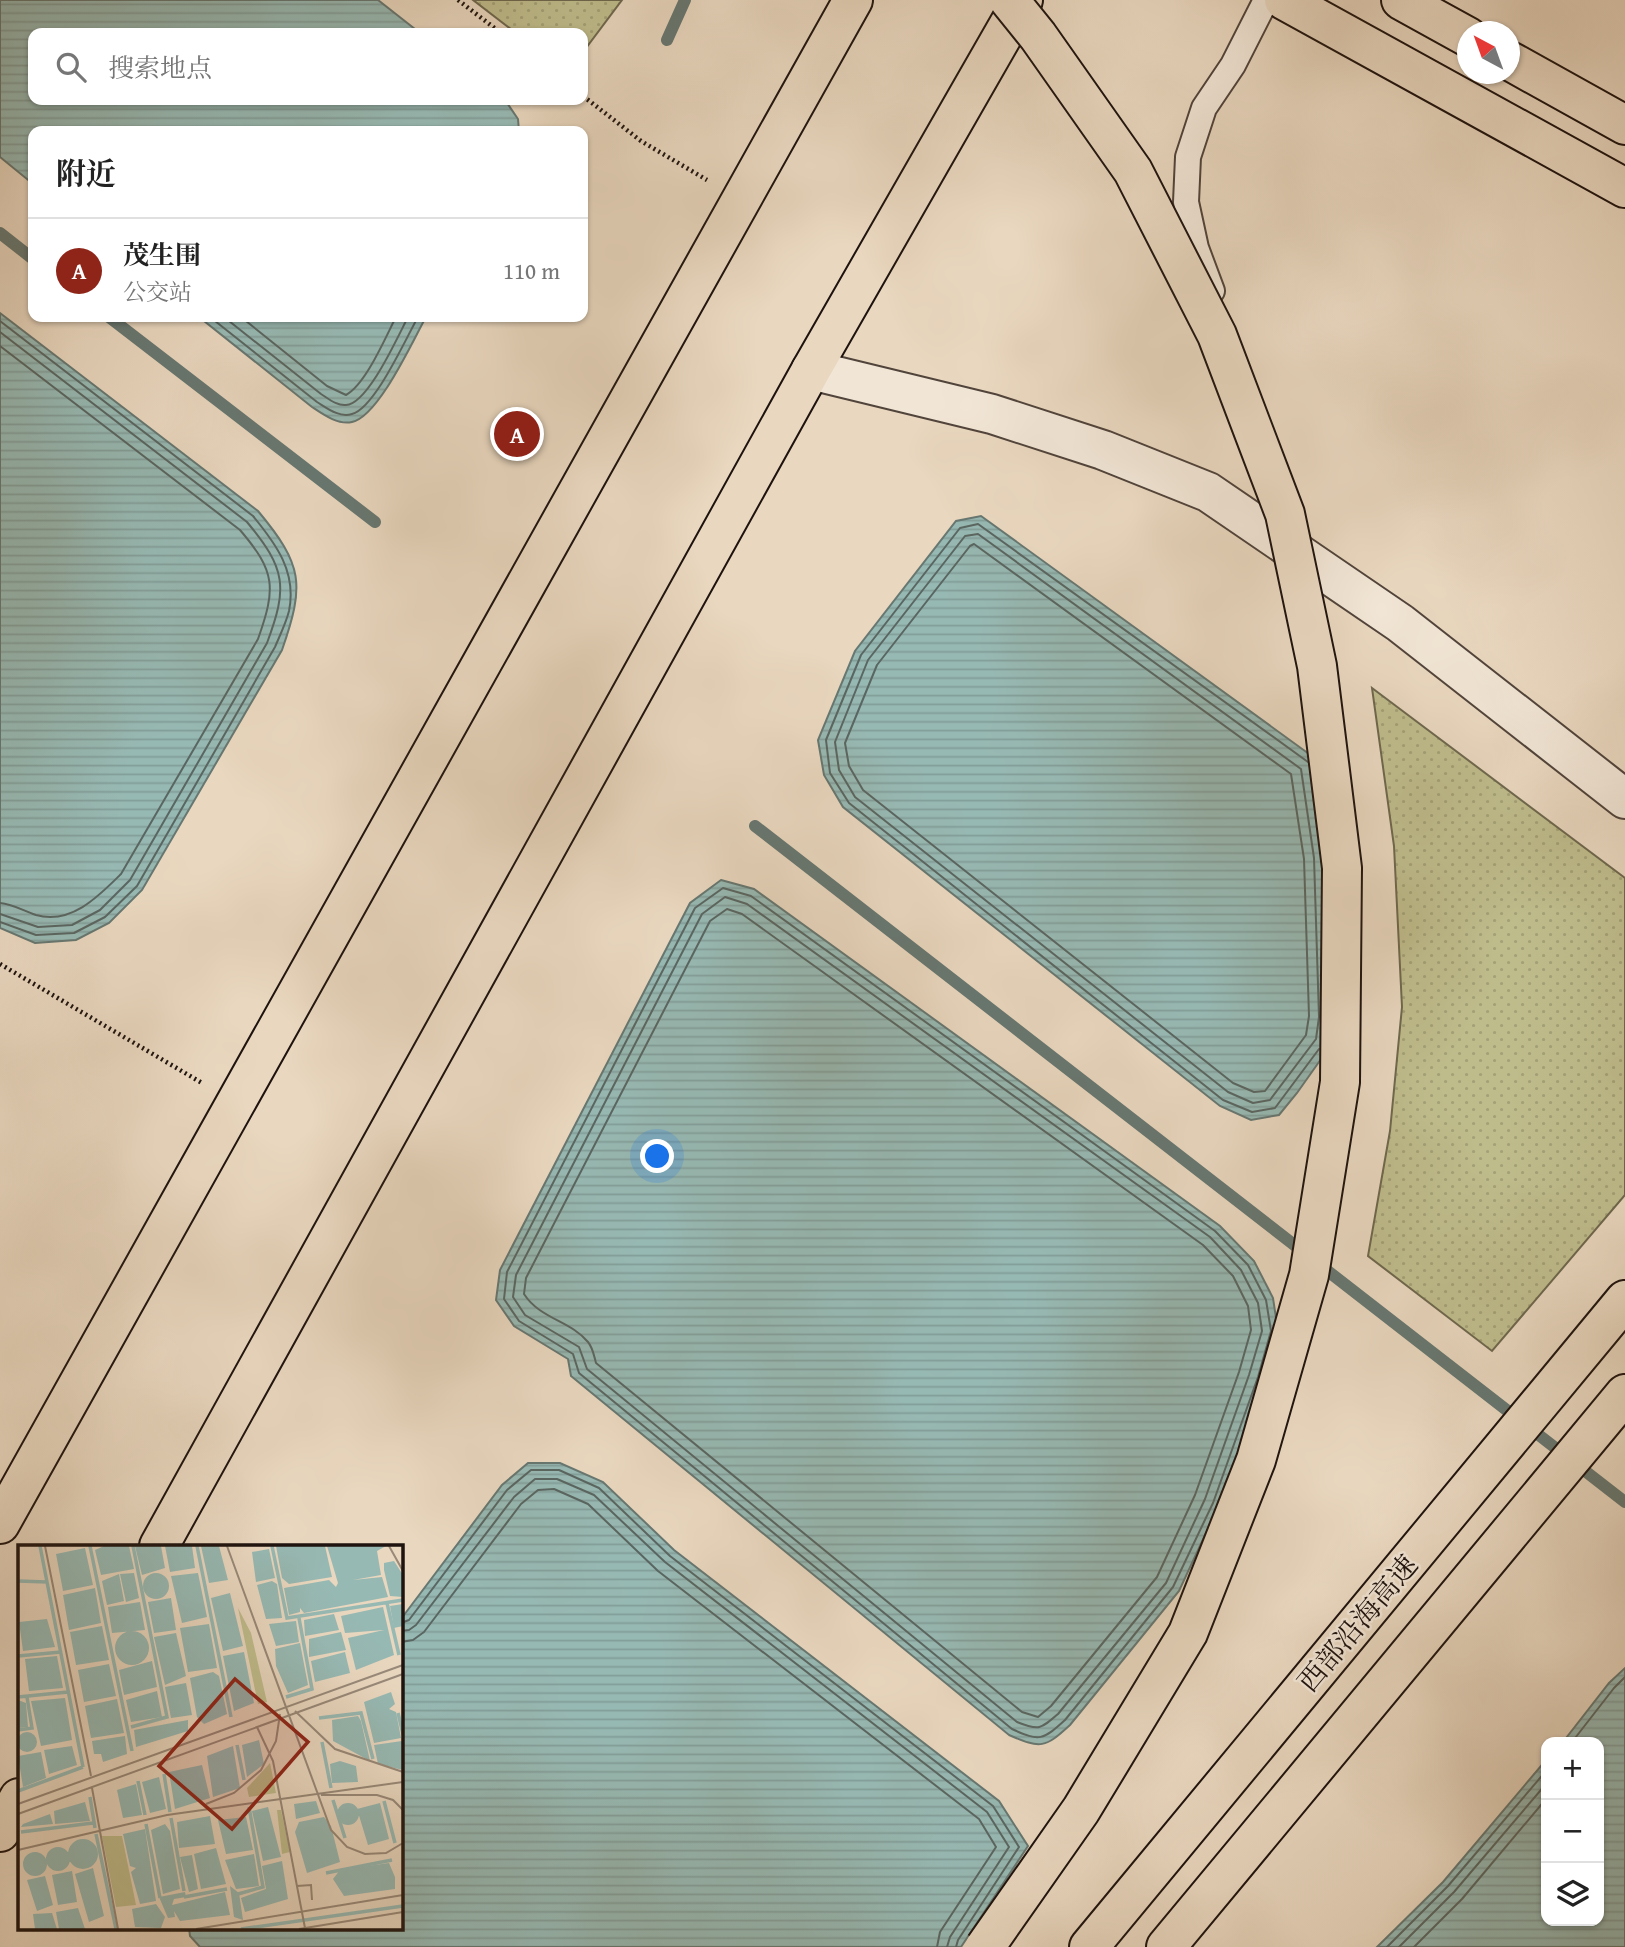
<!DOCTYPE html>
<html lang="zh">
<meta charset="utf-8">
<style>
:root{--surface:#fff;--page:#f6f6f6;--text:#222;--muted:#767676;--line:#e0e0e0;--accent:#8f2418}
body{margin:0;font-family:"Gentium Book Plus","Noto Serif SC",serif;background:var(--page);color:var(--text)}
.controls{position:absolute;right:21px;bottom:21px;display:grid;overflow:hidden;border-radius:14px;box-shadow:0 2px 5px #0004}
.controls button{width:63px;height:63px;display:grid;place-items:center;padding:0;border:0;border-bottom:2px solid var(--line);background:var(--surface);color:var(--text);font:35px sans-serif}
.compass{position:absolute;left:1457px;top:21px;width:63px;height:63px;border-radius:50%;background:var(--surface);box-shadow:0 2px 5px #0004;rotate:319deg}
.you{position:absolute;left:658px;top:1157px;width:24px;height:24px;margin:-18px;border:5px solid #fff;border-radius:50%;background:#1a73e8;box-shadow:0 0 0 10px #1a73e833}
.badge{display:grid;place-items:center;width:46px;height:46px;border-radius:50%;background:var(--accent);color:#fff;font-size:23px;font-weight:700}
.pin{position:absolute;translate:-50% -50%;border:4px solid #fff;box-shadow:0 2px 7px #0006}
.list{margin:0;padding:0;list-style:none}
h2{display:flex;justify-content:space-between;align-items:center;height:91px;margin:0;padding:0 28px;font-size:30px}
h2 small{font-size:23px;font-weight:400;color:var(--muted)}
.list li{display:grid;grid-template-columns:46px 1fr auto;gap:21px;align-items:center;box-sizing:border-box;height:105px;padding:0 28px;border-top:2px solid var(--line)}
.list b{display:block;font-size:26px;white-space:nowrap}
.list p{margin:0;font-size:23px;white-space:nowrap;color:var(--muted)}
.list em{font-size:23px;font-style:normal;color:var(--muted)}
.icon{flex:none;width:38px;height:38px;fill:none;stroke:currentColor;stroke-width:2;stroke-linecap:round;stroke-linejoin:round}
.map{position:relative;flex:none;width:1625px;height:1947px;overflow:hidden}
.search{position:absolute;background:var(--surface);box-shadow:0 2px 5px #0004;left:28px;top:28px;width:560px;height:77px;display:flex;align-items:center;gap:18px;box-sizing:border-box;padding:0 24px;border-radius:14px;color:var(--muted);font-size:26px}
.panel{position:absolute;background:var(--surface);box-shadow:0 2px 5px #0004;left:28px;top:126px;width:560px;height:196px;border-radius:14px}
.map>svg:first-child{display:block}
</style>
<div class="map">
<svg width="1625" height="1947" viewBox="0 0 1625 1947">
<defs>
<pattern id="garden-dots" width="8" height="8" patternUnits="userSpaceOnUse" patternTransform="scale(1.75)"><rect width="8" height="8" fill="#bfbc8c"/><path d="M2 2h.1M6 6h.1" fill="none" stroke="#a4a178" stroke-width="1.8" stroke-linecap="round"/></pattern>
<pattern id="water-rules" width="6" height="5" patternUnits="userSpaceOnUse" patternTransform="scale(1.75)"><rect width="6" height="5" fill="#97b9b3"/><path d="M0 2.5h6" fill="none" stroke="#829e99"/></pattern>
</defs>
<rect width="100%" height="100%" fill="#e9d7bf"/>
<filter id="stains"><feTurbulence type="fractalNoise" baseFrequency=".00286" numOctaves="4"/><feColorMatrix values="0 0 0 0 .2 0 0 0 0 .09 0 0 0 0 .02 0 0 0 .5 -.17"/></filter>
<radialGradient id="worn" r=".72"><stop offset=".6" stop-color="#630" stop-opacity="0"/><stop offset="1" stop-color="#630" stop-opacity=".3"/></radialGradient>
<!-- garden -->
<path fill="url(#garden-dots)" stroke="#6e684e" stroke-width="2" d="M 473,0 L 622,0 L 583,52 L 583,33 L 516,33 Z
M 1372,688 L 1625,878 L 1625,1195 L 1492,1351 L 1368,1256 L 1390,1131 L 1402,1007 L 1394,846 Z"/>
<!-- water -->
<path fill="url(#water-rules)" stroke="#677771" stroke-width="2" d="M 0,0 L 378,0 L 420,33 L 33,33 L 33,100 L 505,100 L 518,119 L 519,131 L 33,131 L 33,184 L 0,157 Z
M 0,313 L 258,511 C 303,565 305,584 282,650 L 142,890 L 109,923 L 76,940 L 35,943 L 0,928 Z
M 199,317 L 426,317 C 413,340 379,416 352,422 C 338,425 324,415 312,407 Z
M 981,516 L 1316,759 L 1330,857 L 1331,1045 L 1297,1093 L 1279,1115 L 1251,1120 L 1220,1106 L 843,807 L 824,775 L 818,740 L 855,651 L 956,521 Z
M 721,880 L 754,889 L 1220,1226 L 1254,1261 L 1273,1298 L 1278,1331 L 1243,1442 L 1219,1505 L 1179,1591 L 1070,1725 C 1045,1748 1041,1749 1009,1735 L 571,1376 L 568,1359 L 514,1326 L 496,1300 L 500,1270 L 690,903 Z
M 528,1463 L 560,1463 L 603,1482 L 674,1550 L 999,1801 L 1028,1846 L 961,1947 L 200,1947 L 190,1936 L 189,1928 L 401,1928 L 401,1619 L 502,1485 Z
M 1625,1668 L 1625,1947 L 1377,1947 L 1443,1882 L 1546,1760 L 1546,1921 L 1599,1921 L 1599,1742 L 1563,1742 L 1609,1683 Z"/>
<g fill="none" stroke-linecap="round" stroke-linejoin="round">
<!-- shore -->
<path stroke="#5a6661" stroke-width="2" d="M 210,317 L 317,402 C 327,408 339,418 352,414 C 375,408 406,338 418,317
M 224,317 L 321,394 C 329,399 337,406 346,405 C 368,404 398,336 408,317
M 241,317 L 327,386 L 346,395 C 366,384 385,338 396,317
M 0,321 L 253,516 C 276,544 297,572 289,611 C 286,623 280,635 275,647 L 137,886 L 105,917 L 74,933 L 36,935 L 0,922
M 0,332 L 247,522 C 286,569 288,587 267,643 L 130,880 L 100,910 L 72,925 L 38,927 L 0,914
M 0,346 L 240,530 C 276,572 276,588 258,639 L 121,874 C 99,896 71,925 36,915 C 24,911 13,904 0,903
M 978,534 L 1301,769 L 1314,858 L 1319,1017 L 1316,1039 L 1270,1100 L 1253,1103 L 1228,1092 L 855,797 L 839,770 L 835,742 L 868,660 L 965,536 Z
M 974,544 L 1291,774 L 1304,859 L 1309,1016 L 1306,1035 L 1265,1091 L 1254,1092 L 1233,1083 L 863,790 L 849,766 L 845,743 L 877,665 L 970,546 Z
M 1308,762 L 978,524 L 960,528 L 861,655 L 826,740 L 830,773 L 849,803 L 1223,1100 L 1252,1112 L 1275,1108 L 1319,1049
M 723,888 L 751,896 L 1215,1231 L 1248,1265 L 1266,1300 L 1271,1331 L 1258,1377 L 1213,1503 L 1173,1587 L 1065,1720 C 1043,1740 1040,1742 1012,1729 L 579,1373 L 573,1354 L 519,1321 L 504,1299 L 507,1272 L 695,908 Z
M 725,897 L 747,904 L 1210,1237 L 1241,1270 L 1258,1303 L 1262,1331 L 1249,1375 L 1205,1499 L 1166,1583 L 1058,1714 C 1041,1729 1039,1731 1017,1722 L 587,1369 L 579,1347 L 525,1315 L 513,1297 L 516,1275 L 702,914 Z
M 727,909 L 742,914 L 1203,1245 L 1233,1276 L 1248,1306 L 1251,1330 L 1239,1372 L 1195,1495 L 1157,1577 L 1051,1706 L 1038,1717 L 1022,1712 L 596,1363 C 594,1356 593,1348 588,1342 C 571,1321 540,1319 524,1294 L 526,1278 L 710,921 Z
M 401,1623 L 409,1620 L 507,1490 L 531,1470 L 559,1470 L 599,1488 L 670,1556 L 993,1806 L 1019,1847 L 958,1940 L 956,1947
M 401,1631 L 409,1630 L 416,1625 L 514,1497 L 535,1479 L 557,1479 L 594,1495 L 665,1562 L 987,1812 L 1009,1847 L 950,1937 L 947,1947
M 401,1642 L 413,1640 L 424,1632 L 521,1504 L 538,1490 L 554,1489 L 588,1504 L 658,1571 L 979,1819 L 996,1847 L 940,1932 L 937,1947
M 1572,1742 L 1614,1688 L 1625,1677
M 1387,1947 L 1448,1886 L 1546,1771
M 1399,1947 L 1454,1892 L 1546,1784
M 1414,1947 L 1462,1899 L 1546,1799"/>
<!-- stream -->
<path stroke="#677771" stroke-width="12" d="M 667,40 L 685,0
M 0,233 L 33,259
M 109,317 L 375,522
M 755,826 L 1625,1502"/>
<!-- lane casing -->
<g stroke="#51443b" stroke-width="28">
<path id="lane" d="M 1212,291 L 1196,248 L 1186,202 L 1188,157 L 1204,108 L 1233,65 L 1266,0"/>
</g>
<!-- street casing -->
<g stroke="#51443b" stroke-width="42">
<path id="street" d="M 811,370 L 992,414 L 1103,450 L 1208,492 L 1400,623 L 1625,799"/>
</g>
<!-- highway casing -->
<g stroke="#1e130f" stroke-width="42">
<path id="highway" d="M 1284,0 L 1625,188
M 1401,0 L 1468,37
M 1510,61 L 1625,125
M 0,1524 L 853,0
M 159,1546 L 811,370 L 1023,0
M 0,1832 L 19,1798
M 1089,1947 L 1625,1300
M 1166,1947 L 1625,1394"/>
</g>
<!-- path -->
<path stroke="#1e130f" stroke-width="4.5" stroke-dasharray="2 3.5" stroke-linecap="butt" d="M 458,0 L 501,33
M 583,96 L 641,141 L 707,180
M 0,964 L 202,1083"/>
<!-- lane -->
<use href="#lane" stroke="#f1e5d5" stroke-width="24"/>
<!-- street -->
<use href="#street" stroke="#f1e5d5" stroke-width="38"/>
<!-- highway -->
<use href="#highway" stroke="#e9d7bf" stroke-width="38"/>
<!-- highway-bridge casing -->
<g stroke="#1e130f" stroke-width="42" stroke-linecap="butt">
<path id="highway-bridge" d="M 985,1947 L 1081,1810 L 1188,1633 L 1256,1460 L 1309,1275 L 1340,1082 L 1342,868 L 1317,666 L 1285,514 L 1217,335 L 1133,171 L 1038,36 L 1009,0"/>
</g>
<!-- highway-bridge -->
<use href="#highway-bridge" stroke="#e9d7bf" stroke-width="38"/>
</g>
<g text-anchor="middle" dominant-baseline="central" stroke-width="5" stroke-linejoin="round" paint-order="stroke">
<!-- street labels -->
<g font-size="28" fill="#1e130f" stroke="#f1e5d5">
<text transform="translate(1357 1623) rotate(-50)">西部沿海高速</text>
</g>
</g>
<!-- overview -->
<g transform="translate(18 1545)">
<rect width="385" height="385" fill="#e9d7bf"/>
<path d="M 220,63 L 233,88 L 249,157 L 240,159 ZM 252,218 L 258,248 L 231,252 L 229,243 ZM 259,265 L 263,265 L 272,307 L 264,309 ZM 84,291 L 104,291 L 118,360 L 98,362 Z" fill="#bfbc8c"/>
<path d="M 86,1 L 111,1 L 116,24 L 83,30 L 77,5 ZM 117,1 L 143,1 L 147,23 L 124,30 ZM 147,1 L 174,1 L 177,23 L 152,27 ZM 183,1 L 201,1 L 210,35 L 191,38 ZM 258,1 L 307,1 L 314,32 L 271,39 L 264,33 ZM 309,1 L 368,1 L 359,6 L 363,30 L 335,35 L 364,32 L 370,52 L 286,68 L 282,63 L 282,67 L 271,70 L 266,43 L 311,35 L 318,42 L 320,38 ZM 67,3 L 75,40 L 45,46 L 38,9 ZM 251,4 L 257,33 L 238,37 L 234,7 ZM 376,16 L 385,30 L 385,52 L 372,51 L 366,25 L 366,18 ZM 116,28 L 121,53 L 108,57 L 102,29 ZM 180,28 L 189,72 L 164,78 L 153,31 ZM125 41a13 13 0 1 1 26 0a13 13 0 1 1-26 0ZM 101,29 L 106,56 L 89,60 L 84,36 ZM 254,36 L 259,39 L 264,73 L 248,74 L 239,40 ZM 77,43 L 83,78 L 51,85 L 45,50 ZM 212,48 L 225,101 L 205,106 L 193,53 ZM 153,53 L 158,85 L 136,88 L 130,57 ZM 122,57 L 127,85 L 94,88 L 90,62 ZM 385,59 L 385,81 L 376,83 L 372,61 ZM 365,62 L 376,110 L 338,125 L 330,93 L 366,85 L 327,88 L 323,71 ZM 316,69 L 321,85 L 287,91 L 286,75 ZM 29,74 L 37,102 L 5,106 L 1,77 ZM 278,76 L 281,97 L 258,101 L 251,79 ZM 191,79 L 199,123 L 170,127 L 162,83 ZM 84,81 L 91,115 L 58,120 L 52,87 ZM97 103a17 17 0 1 1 34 0a17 17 0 1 1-34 0ZM 323,87 L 328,105 L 291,112 L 291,94 ZM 158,88 L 168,131 L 147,140 L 136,92 ZM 282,98 L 290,140 L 270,148 L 258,121 L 257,104 ZM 226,107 L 236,158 L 216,166 L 205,111 ZM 327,107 L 332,128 L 297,137 L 293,116 ZM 39,111 L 45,143 L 11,146 L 7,114 ZM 134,116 L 139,142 L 106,150 L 101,125 ZM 91,119 L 98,151 L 66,157 L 60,125 ZM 195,127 L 201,131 L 209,169 L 186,179 L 179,172 L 172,133 ZM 168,138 L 174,170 L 153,173 L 147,142 ZM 139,146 L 144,172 L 113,177 L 108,155 ZM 373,147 L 377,159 L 371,164 L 378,167 L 383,193 L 356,198 L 346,157 ZM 47,153 L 54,195 L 23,201 L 13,156 ZM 99,154 L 106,188 L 73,193 L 67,161 ZM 0,155 L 8,158 L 10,182 L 0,183 ZM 340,171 L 343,176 L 352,216 L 315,196 L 314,175 ZM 170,175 L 170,186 L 118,202 L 116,185 ZM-1 197a10 10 0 1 1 20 0a10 10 0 1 1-20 0ZM 107,191 L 109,209 L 85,217 L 83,209 L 76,209 L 74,196 ZM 241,195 L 246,219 L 229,232 L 224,200 ZM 384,196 L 385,225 L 360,219 L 356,200 ZM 54,201 L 59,220 L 31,229 L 26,205 ZM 215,201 L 222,243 L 195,252 L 189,211 ZM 23,207 L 28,233 L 5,242 L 0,211 ZM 322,216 L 338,221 L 340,237 L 314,238 L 312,219 ZM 184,220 L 192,253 L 157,264 L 151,227 ZM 141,232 L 148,264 L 132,268 L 124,237 ZM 118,239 L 124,270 L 105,273 L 99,245 ZM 298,256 L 302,268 L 278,274 L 276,259 ZM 67,257 L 72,276 L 37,279 L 36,266 ZM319 269a11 11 0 1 1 22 0a11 11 0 1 1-22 0ZM 362,258 L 371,294 L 350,300 L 339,264 ZM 250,262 L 263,312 L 245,316 L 234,266 ZM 32,269 L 35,279 L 3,282 L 5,279 ZM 192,271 L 197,299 L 161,303 L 159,277 ZM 228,272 L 235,305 L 208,309 L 200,275 ZM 306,272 L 313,281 L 322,317 L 289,328 L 277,287 L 281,277 ZM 147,279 L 152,286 L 162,344 L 145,349 L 133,285 ZM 127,284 L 138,356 L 122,359 L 113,327 L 118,323 L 112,321 L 105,289 ZM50 309a15 15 0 1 1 30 0a15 15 0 1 1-30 0ZM28 314a12 12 0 1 1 24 0a12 12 0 1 1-24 0ZM 198,303 L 208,339 L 183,344 L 176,309 ZM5 319a12 12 0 1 1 24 0a12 12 0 1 1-24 0ZM 236,309 L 241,341 L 218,344 L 207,315 ZM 174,310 L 180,344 L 171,347 L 162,312 ZM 264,316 L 270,354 L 227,367 L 223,353 L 248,344 L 244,321 ZM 371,318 L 377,332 L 377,344 L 326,351 L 315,334 L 322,325 ZM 75,323 L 86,371 L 71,377 L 57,329 ZM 54,326 L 59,357 L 40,360 L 34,330 ZM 27,331 L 35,360 L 19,366 L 9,335 ZM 212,341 L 221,348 L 225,375 L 216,372 ZM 167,347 L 168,352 L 156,354 L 154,360 L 207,347 L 212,370 L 162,376 L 156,366 L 157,372 L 150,373 L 141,352 ZM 138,359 L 147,372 L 143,383 L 117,382 L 114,364 ZM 60,363 L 67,384 L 41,384 L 38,367 ZM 34,368 L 39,384 L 17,384 L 15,369 Z" fill="#97b9b3"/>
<path fill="none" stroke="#97b9b3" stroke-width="3.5" d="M 22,1 L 65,222M 72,1 L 114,206M 179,1 L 213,172M 254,1 L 269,73 L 385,55M 0,36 L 29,37M 369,58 L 381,110M 0,111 L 43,107M 0,152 L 50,147M 268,152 L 294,144 L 281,73M 380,168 L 385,189M 301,173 L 343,168 L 355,214M 113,182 L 149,172 L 115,1M 0,185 L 14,183 L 9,152M 304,197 L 313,243M 219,200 L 226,235M 146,229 L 152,267M 120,236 L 127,270M 0,246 L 65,222M 72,252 L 77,283M 315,255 L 327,293M 366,256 L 377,298M 153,273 L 166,346M 128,279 L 142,353M 3,287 L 75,278M 78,289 L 98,384M 308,328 L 374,315M 220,349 L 245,342 L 231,262M 166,352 L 209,344M 223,384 L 385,361"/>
<path fill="none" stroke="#988979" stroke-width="2" d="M 27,1 L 73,231M 209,1 L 313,285 L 329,302 L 347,309 L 368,308 L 385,298M 371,1 L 385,26M 277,166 L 317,204 L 385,227M 239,182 L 255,216 L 287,383M 74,243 L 100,384M 303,250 L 359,250 L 375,255 L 385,265M 0,259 L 385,120M 188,259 L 216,248 L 243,225 L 258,196 L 262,169M 0,269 L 385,129M 0,305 L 149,270 L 385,237M 279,341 L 293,340 L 294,355M 178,384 L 385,350M 281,384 L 385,367"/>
<path fill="#8f2418" fill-opacity="0.15" stroke="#8f2418" stroke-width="3.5" d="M 217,134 L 290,197 L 214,284 L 141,221 Z"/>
<rect width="385" height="385" fill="none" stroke="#1e130f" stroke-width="3.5"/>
</g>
<rect width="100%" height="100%" filter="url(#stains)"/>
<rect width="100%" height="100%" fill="url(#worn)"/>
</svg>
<div class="controls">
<button>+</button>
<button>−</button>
<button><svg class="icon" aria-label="layers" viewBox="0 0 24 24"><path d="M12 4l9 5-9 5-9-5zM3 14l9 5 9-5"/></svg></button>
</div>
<svg class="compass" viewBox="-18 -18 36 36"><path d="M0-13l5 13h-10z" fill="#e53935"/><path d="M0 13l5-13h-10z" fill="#767676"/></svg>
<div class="you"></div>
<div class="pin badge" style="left:517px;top:434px">A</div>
<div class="search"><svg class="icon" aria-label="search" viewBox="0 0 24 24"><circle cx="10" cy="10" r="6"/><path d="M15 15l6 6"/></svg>搜索地点</div>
<section class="panel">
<h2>附近<small></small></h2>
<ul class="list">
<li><span class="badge">A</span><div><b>茂生围</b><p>公交站</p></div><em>110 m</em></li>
</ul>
</section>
</div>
